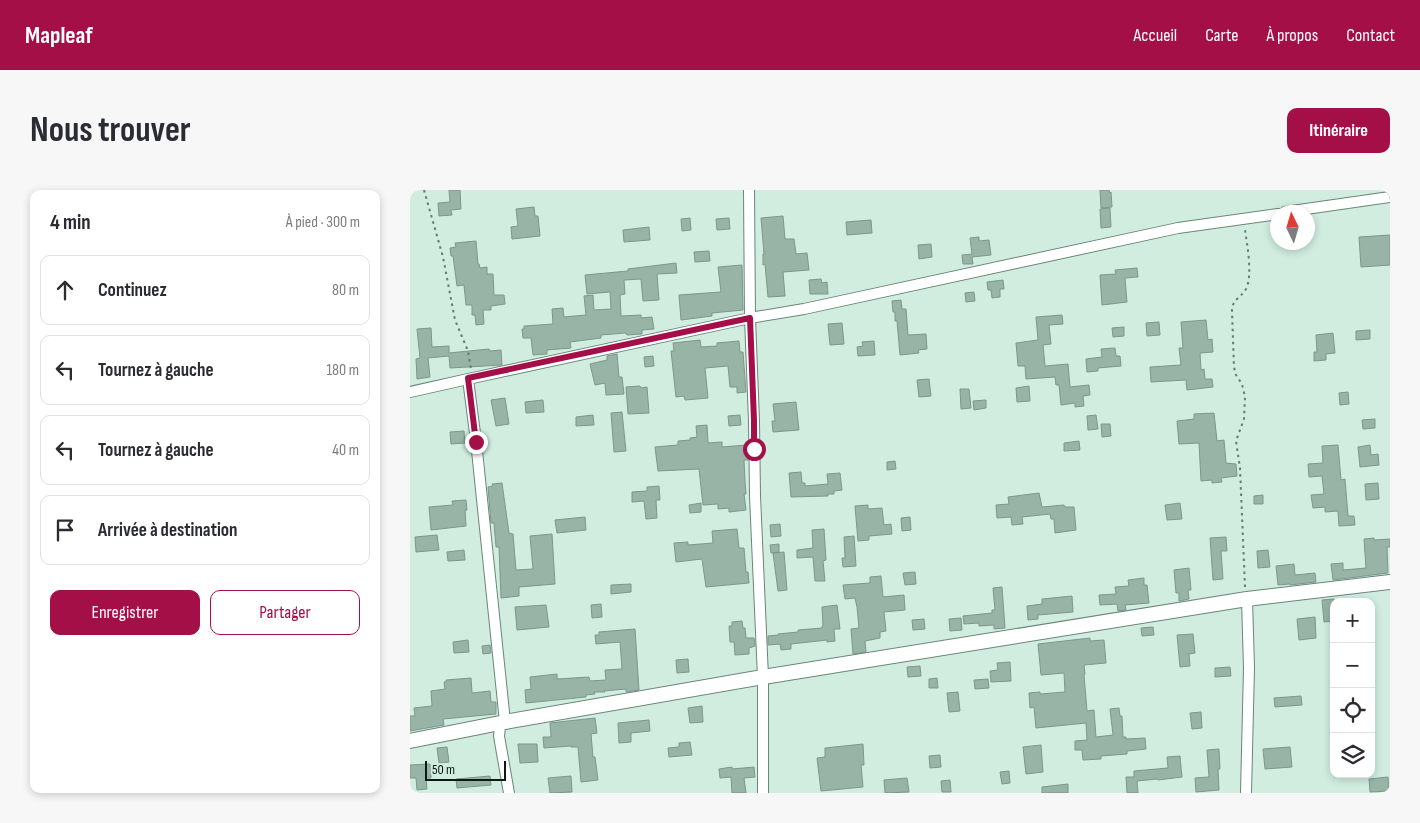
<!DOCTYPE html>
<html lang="fr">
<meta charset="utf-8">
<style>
:root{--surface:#fff;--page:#f7f7f7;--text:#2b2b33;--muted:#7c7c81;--line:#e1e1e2;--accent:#a50f48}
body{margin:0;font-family:"Sofia Sans Condensed",sans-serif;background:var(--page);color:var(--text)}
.controls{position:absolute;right:15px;bottom:15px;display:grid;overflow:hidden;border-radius:10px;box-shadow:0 2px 8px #0003}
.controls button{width:45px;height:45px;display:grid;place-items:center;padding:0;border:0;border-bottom:1px solid var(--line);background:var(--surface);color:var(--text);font:25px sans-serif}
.compass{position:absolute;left:860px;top:15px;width:45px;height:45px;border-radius:50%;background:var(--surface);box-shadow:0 2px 8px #0003;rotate:355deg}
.scale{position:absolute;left:15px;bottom:12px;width:81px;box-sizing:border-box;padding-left:5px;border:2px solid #0e1814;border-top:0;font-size:14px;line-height:18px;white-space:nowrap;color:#0e1814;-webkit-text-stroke:4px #d0eddf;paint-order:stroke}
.stop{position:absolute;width:15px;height:15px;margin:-11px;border:4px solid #a50f48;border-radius:50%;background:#fff}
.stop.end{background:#a50f48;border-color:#fff;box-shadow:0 1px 5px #0008}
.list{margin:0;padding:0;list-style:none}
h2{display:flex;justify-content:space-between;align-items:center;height:65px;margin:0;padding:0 20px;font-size:21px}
h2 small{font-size:16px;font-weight:400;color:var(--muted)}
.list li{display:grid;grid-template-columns:32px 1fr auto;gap:15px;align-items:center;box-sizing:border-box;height:70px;margin:0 10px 10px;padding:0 10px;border:1px solid var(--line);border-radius:10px}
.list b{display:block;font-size:19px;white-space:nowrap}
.list em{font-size:16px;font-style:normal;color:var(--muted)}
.actions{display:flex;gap:10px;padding:15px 20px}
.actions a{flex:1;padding:11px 0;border:1px solid var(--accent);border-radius:10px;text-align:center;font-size:18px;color:var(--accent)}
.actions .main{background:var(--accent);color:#fff}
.icon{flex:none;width:28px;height:28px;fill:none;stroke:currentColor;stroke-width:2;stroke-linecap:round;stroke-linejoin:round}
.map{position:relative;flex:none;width:980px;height:603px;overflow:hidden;border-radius:10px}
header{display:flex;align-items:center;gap:30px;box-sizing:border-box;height:70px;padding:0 25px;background:var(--accent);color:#fff}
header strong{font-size:24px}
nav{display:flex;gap:28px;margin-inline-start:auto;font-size:18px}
.intro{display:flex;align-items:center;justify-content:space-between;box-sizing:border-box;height:120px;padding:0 30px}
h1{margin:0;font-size:35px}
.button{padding:12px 22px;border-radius:10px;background:var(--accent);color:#fff;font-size:18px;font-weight:700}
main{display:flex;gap:30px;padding:0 30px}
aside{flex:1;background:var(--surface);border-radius:10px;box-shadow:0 2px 8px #0003}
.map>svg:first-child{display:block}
</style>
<header>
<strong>Mapleaf</strong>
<nav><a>Accueil</a><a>Carte</a><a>À propos</a><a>Contact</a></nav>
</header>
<div class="intro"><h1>Nous trouver</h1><a class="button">Itinéraire</a></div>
<main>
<aside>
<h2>4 min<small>À pied · 300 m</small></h2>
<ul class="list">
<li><svg class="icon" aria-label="ahead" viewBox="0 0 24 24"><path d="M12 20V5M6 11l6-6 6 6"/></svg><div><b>Continuez</b></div><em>80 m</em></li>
<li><svg class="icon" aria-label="left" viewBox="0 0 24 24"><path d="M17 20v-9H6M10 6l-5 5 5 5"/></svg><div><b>Tournez à gauche</b></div><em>180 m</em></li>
<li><svg class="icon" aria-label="left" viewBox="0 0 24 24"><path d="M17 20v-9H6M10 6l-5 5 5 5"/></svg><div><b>Tournez à gauche</b></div><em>40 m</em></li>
<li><svg class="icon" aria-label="arrive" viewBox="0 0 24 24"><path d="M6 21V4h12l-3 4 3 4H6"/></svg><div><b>Arrivée à destination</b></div></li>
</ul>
<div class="actions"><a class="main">Enregistrer</a><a>Partager</a></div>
</aside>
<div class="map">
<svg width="980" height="603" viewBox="0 0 980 603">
<rect width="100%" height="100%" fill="#d0eddf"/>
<!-- building -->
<path fill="#98b4a6" stroke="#7c978b" d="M 39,0 L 50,0 L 51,19 L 41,20 L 42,25 L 29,26 L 28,13 L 40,12 Z
M 690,0 L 699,0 L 700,3 L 701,2 L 702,17 L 691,18 Z
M 124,17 L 125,26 L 128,26 L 130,46 L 102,49 L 101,37 L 108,36 L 106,19 Z
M 700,18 L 701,37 L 691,38 L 690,19 Z
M 373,26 L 375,49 L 384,49 L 386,64 L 397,63 L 399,80 L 373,82 L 375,106 L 358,107 L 355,74 L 353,75 L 353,64 L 354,64 L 351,28 Z
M 280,28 L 281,40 L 272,41 L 271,29 Z
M 319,28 L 320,39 L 307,40 L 306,29 Z
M 461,30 L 462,43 L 437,45 L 436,32 Z
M 239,37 L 240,50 L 214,52 L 213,40 Z
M 980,45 L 980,75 L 951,77 L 949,47 Z
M 569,47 L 569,51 L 579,50 L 581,65 L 562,67 L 563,74 L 553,74 L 552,65 L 562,64 L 560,48 Z
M 66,51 L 68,74 L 69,74 L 70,78 L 77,77 L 77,84 L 83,84 L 84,105 L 94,105 L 95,114 L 81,116 L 81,120 L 73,120 L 74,134 L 66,135 L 65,125 L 62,125 L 62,115 L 56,115 L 54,95 L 47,96 L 43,66 L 41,66 L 40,58 L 46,57 L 45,53 Z
M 521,54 L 522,67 L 509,69 L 508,55 Z
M 299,61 L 300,71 L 285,72 L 284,62 Z
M 266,73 L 267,83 L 247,84 L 249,110 L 233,111 L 231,89 L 214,90 L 215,104 L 210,105 L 211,126 L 231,125 L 231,128 L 242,127 L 244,139 L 232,140 L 232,144 L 217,145 L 216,143 L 191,145 L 191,148 L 160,152 L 161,158 L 137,160 L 137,164 L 123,165 L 121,148 L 113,148 L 112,139 L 114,139 L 114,136 L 143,134 L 142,119 L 153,118 L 154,127 L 176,125 L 174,106 L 183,105 L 184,120 L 201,119 L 200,102 L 177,104 L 175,85 L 218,81 L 218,79 Z
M 332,75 L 333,120 L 302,123 L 302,126 L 271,130 L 269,105 L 311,102 L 308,77 Z
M 727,78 L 728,87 L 715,88 L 717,112 L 692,115 L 690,85 L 706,84 L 705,80 Z
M 411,89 L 412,93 L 417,92 L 418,104 L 400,104 L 399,90 Z
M 593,90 L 594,99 L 590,99 L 590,107 L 582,108 L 581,100 L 578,100 L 577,92 Z
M 564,102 L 565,111 L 556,112 L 555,103 Z
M 491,110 L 492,119 L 496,119 L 498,145 L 516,144 L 517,159 L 508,160 L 509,163 L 490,165 L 487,131 L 485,131 L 485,122 L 483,122 L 482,111 Z
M 652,125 L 653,134 L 639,135 L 641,154 L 633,155 L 635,176 L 658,174 L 660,197 L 679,195 L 680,205 L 673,206 L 674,216 L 665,217 L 665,213 L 651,215 L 649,195 L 646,195 L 645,187 L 616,189 L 615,176 L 608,176 L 606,153 L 628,150 L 626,127 Z
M 796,130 L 798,150 L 802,149 L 803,162 L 790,163 L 791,180 L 794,179 L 795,189 L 802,189 L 803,197 L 777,200 L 776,190 L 741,192 L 740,177 L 771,175 L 769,158 L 773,158 L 771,132 Z
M 749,132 L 750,145 L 737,146 L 736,133 Z
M 432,133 L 434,154 L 420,155 L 418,134 Z
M 714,137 L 714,146 L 703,147 L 702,138 Z
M 21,138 L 22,157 L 39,156 L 39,163 L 79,159 L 80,161 L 91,160 L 92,175 L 40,178 L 39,166 L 18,168 L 20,187 L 7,189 L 6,169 L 10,168 L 7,139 Z
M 960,140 L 960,149 L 946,150 L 946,141 Z
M 923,143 L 925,163 L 916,164 L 916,170 L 904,171 L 904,162 L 907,162 L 906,145 Z
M 290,150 L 291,157 L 307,156 L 307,153 L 329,151 L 330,162 L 333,162 L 336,202 L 327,203 L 327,197 L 320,197 L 318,176 L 295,178 L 298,208 L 275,210 L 274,206 L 266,207 L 261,161 L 264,161 L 263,153 Z
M 464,151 L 465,165 L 448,166 L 447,157 L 453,156 L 452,152 Z
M 705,158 L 706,166 L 710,166 L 711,176 L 688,178 L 688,181 L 677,182 L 676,169 L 692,167 L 691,159 Z
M 207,164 L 209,187 L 212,187 L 214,204 L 196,205 L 195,193 L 185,195 L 180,174 L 197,170 L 197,166 Z
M 243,166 L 244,176 L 235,177 L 234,167 Z
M 519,189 L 521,206 L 509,207 L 507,190 Z
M 230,196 L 231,198 L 237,197 L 239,223 L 218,224 L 216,197 Z
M 619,196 L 620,211 L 607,212 L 606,198 Z
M 550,199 L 559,199 L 561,218 L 551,219 Z
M 938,202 L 939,214 L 930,215 L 929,203 Z
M 95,208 L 99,234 L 86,236 L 81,210 Z
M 133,210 L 134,222 L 116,223 L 115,212 Z
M 576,210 L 576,218 L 564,220 L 563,211 Z
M 386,212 L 389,240 L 363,242 L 362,231 L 365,231 L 363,214 Z
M 212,222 L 216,261 L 204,262 L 201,223 Z
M 804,223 L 807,251 L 814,250 L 816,273 L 826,274 L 827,286 L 811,288 L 812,292 L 802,293 L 802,290 L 791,291 L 789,253 L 769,254 L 767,231 L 784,229 L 784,224 Z
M 183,225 L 184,235 L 166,236 L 166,227 Z
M 330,225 L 331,235 L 319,236 L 318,226 Z
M 686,225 L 688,239 L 678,240 L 677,226 Z
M 965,229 L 965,238 L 953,239 L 952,230 Z
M 691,234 L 700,234 L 701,246 L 692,247 Z
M 297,235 L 298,253 L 312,252 L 312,257 L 337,255 L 338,270 L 334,270 L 335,291 L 336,304 L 334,304 L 336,320 L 319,322 L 319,318 L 308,319 L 308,314 L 293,315 L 289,279 L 248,281 L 245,257 L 268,255 L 268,251 L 280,250 L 280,248 L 287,247 L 286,236 Z
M 54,241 L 55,253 L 41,254 L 40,242 Z
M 669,251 L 670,260 L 654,261 L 654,253 Z
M 928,255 L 931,290 L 935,289 L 938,326 L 944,326 L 945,335 L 929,336 L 928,321 L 915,322 L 915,317 L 903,318 L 901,305 L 914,304 L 912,286 L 899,287 L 898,274 L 913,273 L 912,256 Z
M 960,255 L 961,265 L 968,264 L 969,275 L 950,277 L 948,257 Z
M 485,271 L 486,279 L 477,280 L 477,272 Z
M 391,282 L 392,293 L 395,293 L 395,296 L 418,294 L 417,284 L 430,283 L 432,300 L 424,301 L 424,304 L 418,304 L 418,306 L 381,307 L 379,283 Z
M 92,293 L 99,343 L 103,344 L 106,380 L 123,379 L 120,346 L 142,344 L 145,394 L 109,397 L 109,406 L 91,408 L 89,357 L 86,357 L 84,333 L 81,333 L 78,297 L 83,296 L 82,294 Z
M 968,293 L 969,309 L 956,310 L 955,294 Z
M 249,296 L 250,310 L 246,310 L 247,328 L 236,329 L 234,311 L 222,312 L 222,302 L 237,301 L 237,297 Z
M 629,303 L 632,317 L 654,315 L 655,317 L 664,317 L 666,340 L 645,343 L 644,329 L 641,329 L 640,324 L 612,327 L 613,334 L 602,335 L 601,327 L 587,328 L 586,315 L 599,314 L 598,307 Z
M 853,305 L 853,314 L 844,314 L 844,306 Z
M 56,310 L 57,320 L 55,320 L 56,336 L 21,340 L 19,317 L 43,315 L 42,311 Z
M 291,313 L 291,322 L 280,323 L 279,315 Z
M 770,313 L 772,329 L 757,330 L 755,315 Z
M 458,315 L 458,319 L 472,318 L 474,335 L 481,334 L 482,344 L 459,346 L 459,350 L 448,351 L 445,316 Z
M 175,327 L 176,340 L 147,343 L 145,330 Z
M 500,327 L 501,340 L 492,341 L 491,328 Z
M 370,334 L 371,346 L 361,347 L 360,335 Z
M 327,339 L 329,358 L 334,358 L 336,382 L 338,382 L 339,393 L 296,397 L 292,369 L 266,372 L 264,353 L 278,352 L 278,355 L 303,353 L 302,341 Z
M 414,339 L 416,370 L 413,371 L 415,391 L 405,391 L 403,367 L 387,368 L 387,360 L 403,358 L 402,340 Z
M 27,345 L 29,360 L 6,362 L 5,347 Z
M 444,346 L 446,376 L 433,377 L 432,368 L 435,368 L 434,347 Z
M 816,347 L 817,361 L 811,361 L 813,389 L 803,390 L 800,348 Z
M 964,348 L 964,350 L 980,349 L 980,357 L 977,357 L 978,383 L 923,390 L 921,374 L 933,373 L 933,380 L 956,378 L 954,349 Z
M 369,354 L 369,362 L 361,363 L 360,355 Z
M 54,360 L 55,370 L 38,371 L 37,362 Z
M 858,360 L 860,377 L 848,378 L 847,361 Z
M 374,362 L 377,400 L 368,401 L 363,363 Z
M 884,374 L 885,385 L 905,383 L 906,392 L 880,395 L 880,394 L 868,395 L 866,376 Z
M 779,378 L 781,400 L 778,400 L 779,409 L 769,411 L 769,403 L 766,403 L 764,380 Z
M 505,382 L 506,394 L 495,395 L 493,383 Z
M 471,386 L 473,407 L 494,405 L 495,420 L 474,422 L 476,441 L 470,442 L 470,448 L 455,451 L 456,462 L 443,464 L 441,439 L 449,438 L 447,417 L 445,408 L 435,409 L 433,395 L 460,393 L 460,387 Z
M 734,388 L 734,395 L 737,395 L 739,413 L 715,415 L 716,420 L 708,421 L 707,414 L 690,415 L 689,405 L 706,404 L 705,397 L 719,396 L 718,390 Z
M 221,394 L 221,402 L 201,404 L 201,395 Z
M 592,397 L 595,438 L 584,439 L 584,435 L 569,436 L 569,433 L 554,434 L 553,426 L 582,423 L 582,420 L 585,420 L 583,398 Z
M 662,406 L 663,422 L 628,425 L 628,429 L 618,430 L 617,416 L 632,414 L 632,409 Z
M 924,409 L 924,431 L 914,432 L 912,410 Z
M 191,414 L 192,427 L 182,428 L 181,415 Z
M 136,415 L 139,437 L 107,440 L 105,417 Z
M 427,415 L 430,439 L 424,439 L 425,451 L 417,452 L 417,450 L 381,454 L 381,459 L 371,460 L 370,454 L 358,455 L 358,446 L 368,445 L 368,444 L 388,442 L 388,440 L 412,438 L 412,436 L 413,436 L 412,417 Z
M 905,427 L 906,448 L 889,450 L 887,429 Z
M 551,428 L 552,440 L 540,441 L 539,429 Z
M 514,429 L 515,439 L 503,440 L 502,430 Z
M 332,431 L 333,438 L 335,438 L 336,448 L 344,448 L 345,456 L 339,458 L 339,464 L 325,465 L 324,452 L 320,452 L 319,436 L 322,436 L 322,432 Z
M 743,437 L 744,445 L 732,446 L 731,438 Z
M 225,439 L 229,500 L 216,502 L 216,499 L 194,501 L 195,502 L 184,502 L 185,504 L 176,505 L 176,507 L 116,513 L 115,500 L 121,499 L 120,487 L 147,484 L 147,489 L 179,487 L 180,491 L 196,490 L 195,480 L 212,479 L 210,452 L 186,454 L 185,445 L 189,445 L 189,442 Z
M 783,444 L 785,463 L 779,464 L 780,476 L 770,477 L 767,445 Z
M 680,448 L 680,451 L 694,450 L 696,473 L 674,475 L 675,484 L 674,485 L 677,521 L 684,520 L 686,547 L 703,545 L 700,519 L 709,518 L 710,526 L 712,526 L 713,547 L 716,547 L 716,549 L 735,548 L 736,559 L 717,561 L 717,564 L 691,566 L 691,569 L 673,570 L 672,560 L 665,560 L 665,551 L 677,550 L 676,533 L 626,538 L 624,517 L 620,518 L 619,503 L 630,502 L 630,504 L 655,502 L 654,483 L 631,485 L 628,454 Z
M 58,450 L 59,462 L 44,463 L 43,452 Z
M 80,455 L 81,463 L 73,464 L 72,456 Z
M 278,469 L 279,482 L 267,483 L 266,470 Z
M 600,472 L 601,491 L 581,492 L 580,481 L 588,480 L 587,473 Z
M 510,476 L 511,486 L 498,487 L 497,477 Z
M 820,477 L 821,486 L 805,487 L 805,478 Z
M 61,488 L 62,503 L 80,501 L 81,512 L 86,512 L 86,524 L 33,529 L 34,535 L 0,541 L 0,526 L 5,526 L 4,518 L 22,516 L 21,501 L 35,499 L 34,492 L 36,492 L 36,490 Z
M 527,488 L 528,498 L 519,498 L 519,489 Z
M 578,489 L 579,498 L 565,499 L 564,490 Z
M 548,502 L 550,521 L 539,522 L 537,503 Z
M 891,506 L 892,515 L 865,517 L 864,508 Z
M 292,516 L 293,532 L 280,533 L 278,518 Z
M 791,522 L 792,538 L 782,539 L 780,523 Z
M 185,528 L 187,543 L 181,544 L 183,567 L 185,567 L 188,590 L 171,592 L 168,557 L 161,557 L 161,556 L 134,558 L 133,547 L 141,547 L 140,533 Z
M 239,530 L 240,541 L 221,543 L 221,552 L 209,553 L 208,533 Z
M 280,552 L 282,565 L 259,567 L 258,558 L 269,557 L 269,553 Z
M 108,554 L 127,554 L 128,572 L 110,573 Z
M 453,554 L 454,575 L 451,575 L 453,597 L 411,601 L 407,568 L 415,567 L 415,558 Z
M 631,555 L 633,582 L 616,584 L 613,557 Z
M 37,557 L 39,572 L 29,573 L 27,558 Z
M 880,557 L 882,577 L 855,579 L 853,559 Z
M 809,559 L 810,579 L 808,579 L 809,600 L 786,602 L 785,588 L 799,587 L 797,560 Z
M 530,565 L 531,577 L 520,578 L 519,566 Z
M 770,566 L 772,587 L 748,590 L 747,589 L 727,591 L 728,603 L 717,603 L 716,587 L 724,587 L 724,581 L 758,578 L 757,567 Z
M 20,574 L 21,588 L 16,588 L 17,599 L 7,600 L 6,588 L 0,588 L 0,575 Z
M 322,577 L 322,579 L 344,577 L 345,587 L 334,588 L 336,603 L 322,603 L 321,587 L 310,588 L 309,579 Z
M 599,581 L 600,593 L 592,594 L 590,582 Z
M 80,586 L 81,595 L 47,598 L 46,589 Z
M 161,586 L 162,602 L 140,603 L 138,588 Z
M 978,587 L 979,601 L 960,602 L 959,589 Z
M 497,588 L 499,602 L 475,603 L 474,590 Z
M 540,590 L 541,602 L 532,602 L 531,591 Z
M 658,594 L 658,603 L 632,603 L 632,597 Z"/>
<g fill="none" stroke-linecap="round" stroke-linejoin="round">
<!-- street casing -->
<g stroke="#6b8579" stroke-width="12">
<path id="street" d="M 339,0 L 340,128 L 344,231 L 345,306 L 353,487 L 353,603
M 875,22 L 980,7
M 58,189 L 66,251 L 95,532 L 90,537 L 89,546 L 99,603
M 0,202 L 58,189 L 340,128 L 394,119 L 768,38 L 868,24
M 836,603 L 839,478 L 837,409"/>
</g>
<!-- secondary casing -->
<g stroke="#6b8579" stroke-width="16">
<path id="secondary" d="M 0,551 L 95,532 L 353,487 L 837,409 L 980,392"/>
</g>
<!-- path -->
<path stroke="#677a71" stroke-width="2" stroke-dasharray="2.5 4" stroke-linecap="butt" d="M 14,0 L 33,67 L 45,130 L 58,161 L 61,179
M 835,397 L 830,278 L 826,251 L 834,229 L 835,207 L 832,194 L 826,185 L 824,177 L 822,121 C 822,109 831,108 836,99 C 843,85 837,54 835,40"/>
<!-- street -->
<use href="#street" stroke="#fff" stroke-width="10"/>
<!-- secondary -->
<use href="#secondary" stroke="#fff" stroke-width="14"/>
</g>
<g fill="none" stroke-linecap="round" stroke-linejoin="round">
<!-- route -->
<path stroke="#a50f48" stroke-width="6" d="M 66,252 L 58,188 L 340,128 L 344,231 L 344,259"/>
</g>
</svg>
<div class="controls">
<button>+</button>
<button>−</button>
<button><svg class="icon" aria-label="locate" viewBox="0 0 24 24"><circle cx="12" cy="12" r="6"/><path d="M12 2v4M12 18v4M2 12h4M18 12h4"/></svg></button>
<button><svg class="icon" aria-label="layers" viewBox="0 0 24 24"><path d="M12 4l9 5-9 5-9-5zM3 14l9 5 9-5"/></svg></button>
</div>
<svg class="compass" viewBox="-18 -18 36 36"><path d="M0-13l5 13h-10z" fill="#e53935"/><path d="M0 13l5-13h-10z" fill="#7c7c81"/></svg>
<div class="scale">50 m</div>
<div class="stop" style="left:344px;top:259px"></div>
<div class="stop end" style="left:66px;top:252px"></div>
</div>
</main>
